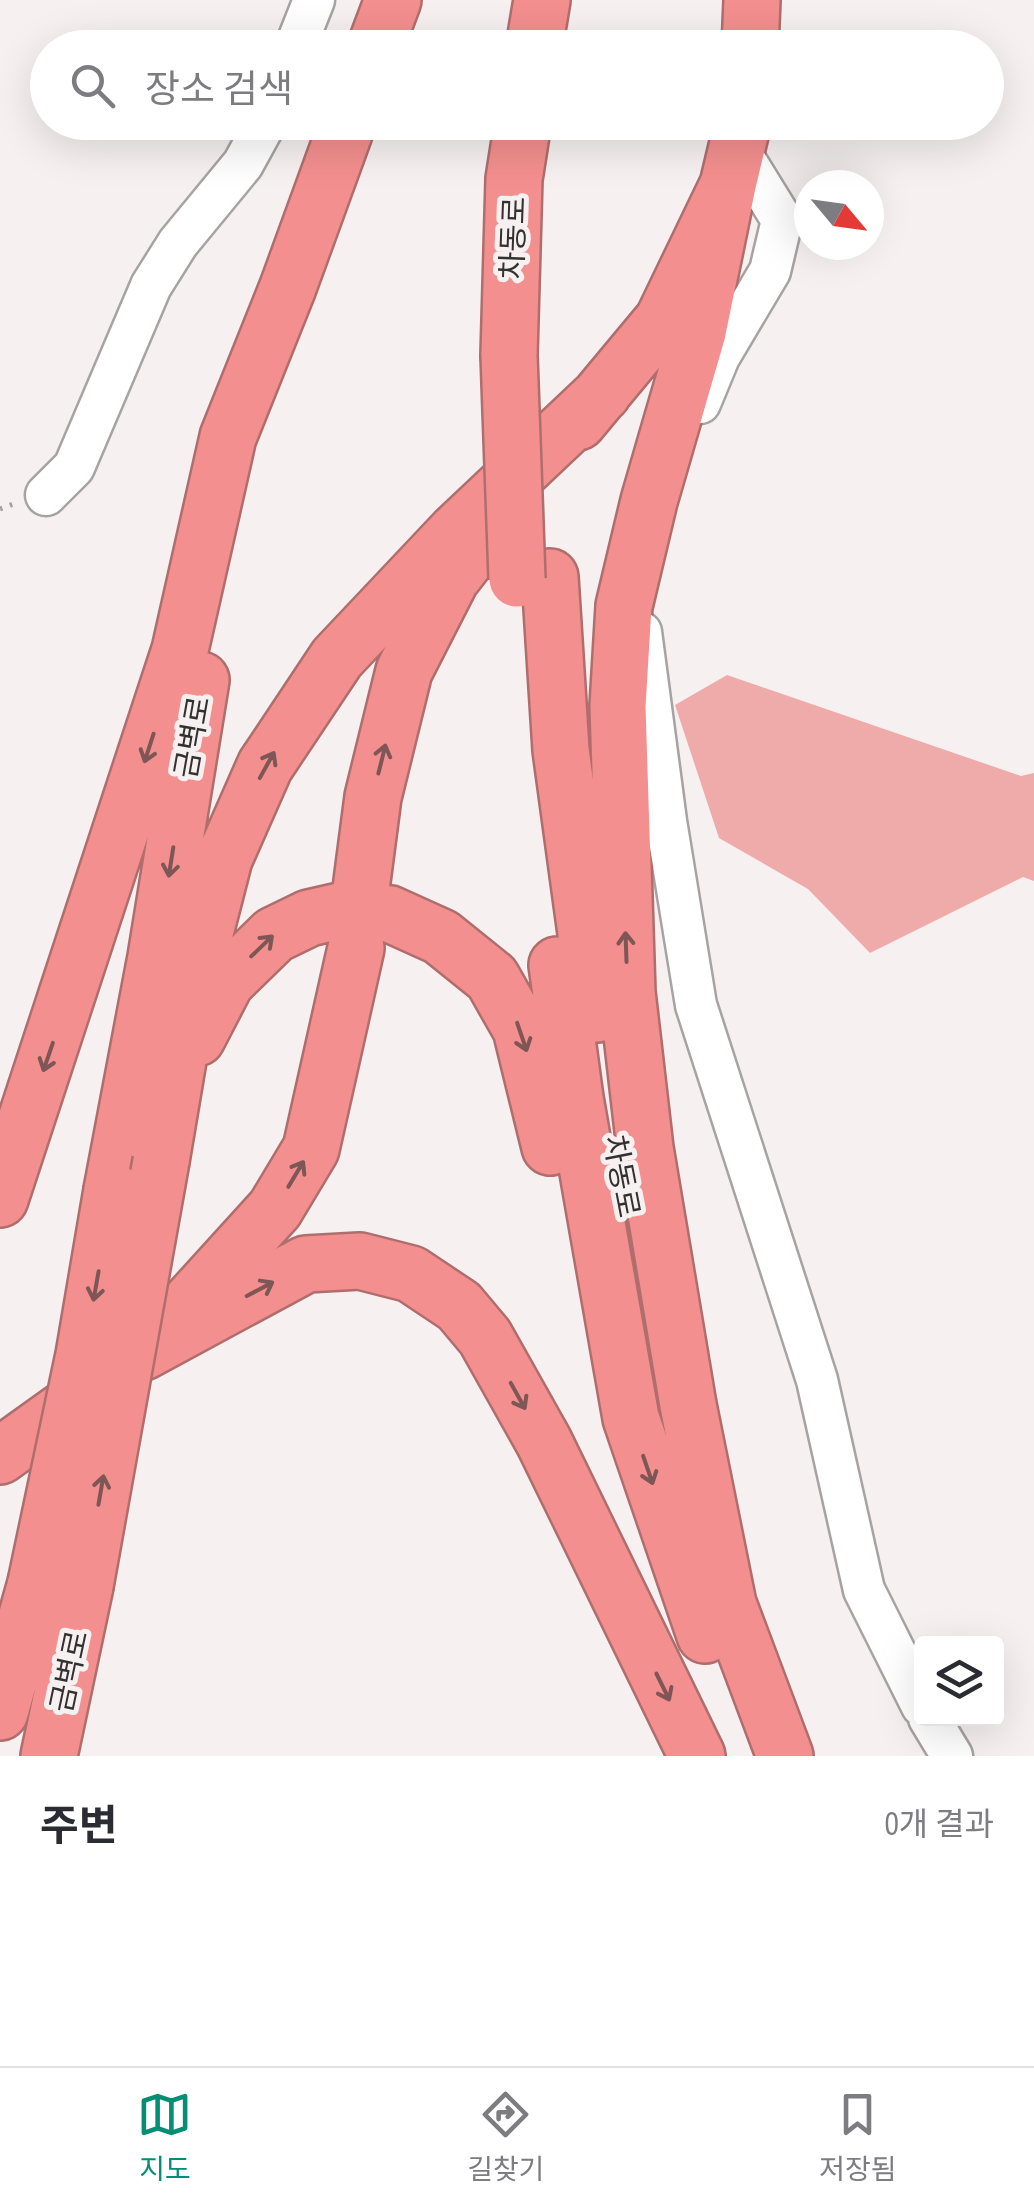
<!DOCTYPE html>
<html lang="ko">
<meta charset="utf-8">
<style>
:root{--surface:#fff;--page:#f7f7f7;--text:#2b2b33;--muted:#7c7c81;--line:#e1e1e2;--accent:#068e75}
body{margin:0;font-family:"PT Sans Narrow","Noto Sans KR",sans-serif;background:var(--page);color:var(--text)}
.controls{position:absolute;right:30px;bottom:30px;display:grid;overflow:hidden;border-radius:10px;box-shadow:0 10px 40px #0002}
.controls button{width:90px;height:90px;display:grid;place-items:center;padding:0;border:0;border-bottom:2px solid var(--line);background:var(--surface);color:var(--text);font:50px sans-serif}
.compass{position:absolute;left:794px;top:170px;width:90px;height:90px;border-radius:50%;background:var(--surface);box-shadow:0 10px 40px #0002;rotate:119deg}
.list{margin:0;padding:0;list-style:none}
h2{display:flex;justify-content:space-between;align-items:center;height:130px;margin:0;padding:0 40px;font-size:42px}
h2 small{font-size:32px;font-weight:400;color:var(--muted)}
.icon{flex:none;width:55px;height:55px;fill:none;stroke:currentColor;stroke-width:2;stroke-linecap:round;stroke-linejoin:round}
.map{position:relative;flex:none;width:1034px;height:1756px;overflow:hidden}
.search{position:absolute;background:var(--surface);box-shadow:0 10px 40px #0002;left:30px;right:30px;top:30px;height:110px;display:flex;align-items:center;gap:25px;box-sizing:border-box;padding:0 35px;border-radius:55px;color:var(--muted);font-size:38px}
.sheet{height:310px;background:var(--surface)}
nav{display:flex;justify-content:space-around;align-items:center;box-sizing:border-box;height:140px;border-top:2px solid var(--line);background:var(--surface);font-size:28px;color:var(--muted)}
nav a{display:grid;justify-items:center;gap:5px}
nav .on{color:var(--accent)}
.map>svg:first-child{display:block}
</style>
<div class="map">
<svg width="1034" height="1756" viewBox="0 0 1034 1756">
<rect width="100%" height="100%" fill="#f6f0f0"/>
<!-- green -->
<path fill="#efaba9" d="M 727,675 L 1021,776 L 1034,773 L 1034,881 L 1023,877 L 870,953 L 808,889 L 719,838 L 675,705 Z"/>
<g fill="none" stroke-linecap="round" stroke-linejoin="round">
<!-- minor casing -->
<g stroke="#a8a3a3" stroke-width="45">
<path id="minor" d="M 295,48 L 314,0
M 700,403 L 719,357 L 770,271 L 782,220 L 737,147
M 46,495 L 74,467 L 151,286 L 178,243 L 243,164 L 266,122
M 641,632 L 666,821 L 696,1005 L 817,1380 L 864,1590 L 922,1706
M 929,1718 L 952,1756"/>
</g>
<!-- highway casing -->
<g stroke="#af6e6d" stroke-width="60">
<path id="highway" d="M 375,48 L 393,0
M 534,48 L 542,0
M 750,48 L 752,0
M 509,355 L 514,179 L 523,122
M 578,422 L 663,320 L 728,185 L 743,122
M 550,577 L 561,750 L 597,1014
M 361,889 L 373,797 L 404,671 L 451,579 L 476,547
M 557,965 L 575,1098 L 631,1418 L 705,1635
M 197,1038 L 226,982 L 274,935 L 309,918 L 344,910 L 390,914 L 441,937 L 492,978 L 521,1029 L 550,1147
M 161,1161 L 189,995 L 224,859 L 265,766 L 337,658 L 456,532 L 603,393
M 112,1190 L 156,957 L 201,680
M 0,1199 L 180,650 L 228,437 L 288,287 L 348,122
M 175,1319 L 275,1209 L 311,1149 L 356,948
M 143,1352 L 306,1264 L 360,1261 L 411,1274 L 459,1306 L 485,1337 L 544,1442 L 697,1756
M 0,1456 L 103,1382
M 719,1571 L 728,1604 L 785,1756
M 728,1604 L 688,1405 L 645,1148 L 627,992 L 618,706 L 624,606 L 649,501 L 698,332 L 728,185
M 0,1712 L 36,1583
M 49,1756 L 85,1586"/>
</g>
<!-- path -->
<path stroke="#a6a2a2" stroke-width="5" stroke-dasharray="2.5 8" stroke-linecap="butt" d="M 0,509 L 16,503"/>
<!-- minor -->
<use href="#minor" stroke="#fff" stroke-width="40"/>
<!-- highway -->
<use href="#highway" stroke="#f38f8e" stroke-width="55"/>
<!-- highway-bridge casing -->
<g stroke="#af6e6d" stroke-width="60" stroke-linecap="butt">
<path id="highway-bridge" d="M 509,355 L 517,579
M 36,1583 L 84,1355 L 112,1190
M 85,1586 L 161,1161"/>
</g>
<!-- highway-bridge -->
<use href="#highway-bridge" stroke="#f38f8e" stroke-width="55"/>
</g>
<!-- one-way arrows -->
<defs><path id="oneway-shaft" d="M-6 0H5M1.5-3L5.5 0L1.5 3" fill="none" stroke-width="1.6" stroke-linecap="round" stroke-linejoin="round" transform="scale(2.5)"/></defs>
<g stroke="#7f5656">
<use href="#oneway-shaft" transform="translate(149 748) rotate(108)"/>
<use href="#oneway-shaft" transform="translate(382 759) rotate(-76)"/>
<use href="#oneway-shaft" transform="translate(267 765) rotate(-61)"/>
<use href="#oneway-shaft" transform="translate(171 862) rotate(99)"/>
<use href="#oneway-shaft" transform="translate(262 946) rotate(-44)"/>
<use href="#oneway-shaft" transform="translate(626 947) rotate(-92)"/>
<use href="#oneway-shaft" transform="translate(522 1037) rotate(71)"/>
<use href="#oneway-shaft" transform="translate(48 1057) rotate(109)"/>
<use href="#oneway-shaft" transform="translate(296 1174) rotate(-59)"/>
<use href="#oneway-shaft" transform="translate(96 1286) rotate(100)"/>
<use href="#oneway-shaft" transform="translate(260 1289) rotate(-28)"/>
<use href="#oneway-shaft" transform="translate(518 1396) rotate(61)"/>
<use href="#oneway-shaft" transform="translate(648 1470) rotate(71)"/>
<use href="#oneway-shaft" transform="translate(101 1490) rotate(-80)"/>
<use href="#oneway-shaft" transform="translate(663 1687) rotate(64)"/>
</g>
<g text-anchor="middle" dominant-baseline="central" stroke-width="10" stroke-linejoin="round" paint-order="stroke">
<!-- street labels -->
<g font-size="30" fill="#323030" stroke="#f6f0f0">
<text transform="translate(512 238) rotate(-88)">차동로</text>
<text transform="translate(191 737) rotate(-80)">금벽로</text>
<text transform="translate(623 1176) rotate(79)">차동로</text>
<text transform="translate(68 1671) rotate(-78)">금벽로</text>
</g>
</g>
</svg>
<div class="controls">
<button><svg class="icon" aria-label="layers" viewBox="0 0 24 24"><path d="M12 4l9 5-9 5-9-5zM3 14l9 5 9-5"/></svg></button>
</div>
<svg class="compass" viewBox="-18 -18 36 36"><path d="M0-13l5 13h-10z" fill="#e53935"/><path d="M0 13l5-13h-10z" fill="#7c7c81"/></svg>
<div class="search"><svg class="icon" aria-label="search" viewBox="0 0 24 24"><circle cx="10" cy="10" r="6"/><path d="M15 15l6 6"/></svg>장소 검색</div>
</div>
<section class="sheet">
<h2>주변<small>0개 결과</small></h2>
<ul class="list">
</ul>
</section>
<nav>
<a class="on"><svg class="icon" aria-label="map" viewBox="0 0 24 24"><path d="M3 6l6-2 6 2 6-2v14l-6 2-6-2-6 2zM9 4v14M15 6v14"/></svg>지도</a>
<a><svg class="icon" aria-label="directions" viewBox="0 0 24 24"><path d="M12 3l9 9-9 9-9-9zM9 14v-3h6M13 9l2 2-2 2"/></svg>길찾기</a>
<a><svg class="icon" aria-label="saved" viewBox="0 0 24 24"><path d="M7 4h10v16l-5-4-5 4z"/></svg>저장됨</a>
</nav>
